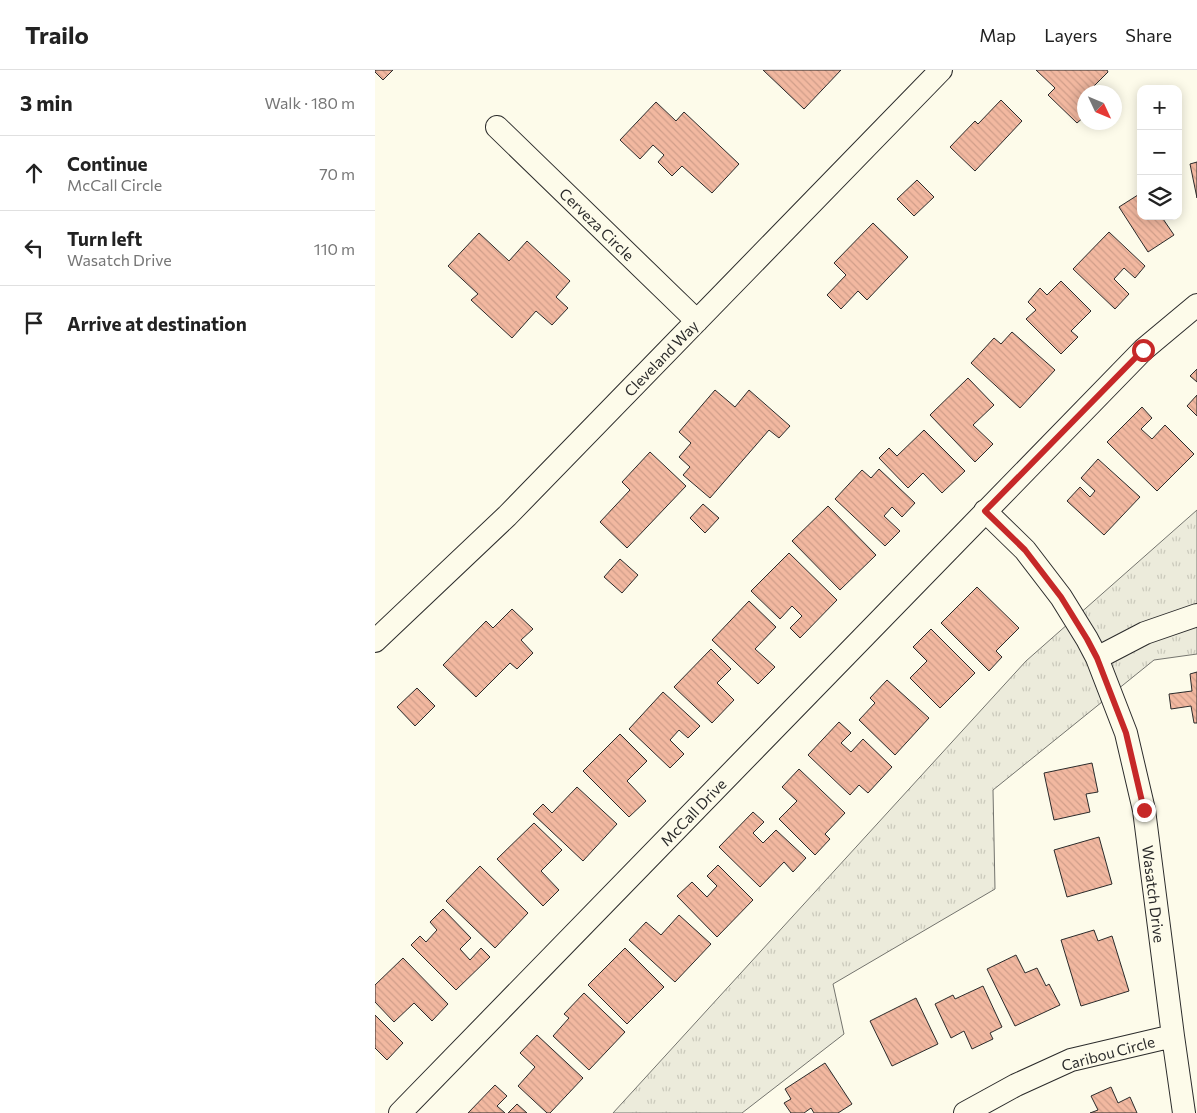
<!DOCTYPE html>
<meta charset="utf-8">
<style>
:root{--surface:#fff;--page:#f6f6f6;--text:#222;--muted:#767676;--line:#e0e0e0}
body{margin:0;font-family:Commissioner,sans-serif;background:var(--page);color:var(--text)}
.controls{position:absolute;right:15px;top:15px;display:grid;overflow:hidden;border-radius:10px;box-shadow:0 2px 12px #0003}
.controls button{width:45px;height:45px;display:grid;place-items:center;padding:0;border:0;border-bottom:1px solid var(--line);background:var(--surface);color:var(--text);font:25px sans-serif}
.compass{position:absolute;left:702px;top:15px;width:45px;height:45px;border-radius:50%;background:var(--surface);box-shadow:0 2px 12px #0003;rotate:134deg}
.stop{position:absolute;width:15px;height:15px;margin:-11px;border:4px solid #c62828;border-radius:50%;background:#fff}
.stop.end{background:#c62828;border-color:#fff;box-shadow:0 1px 5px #0008}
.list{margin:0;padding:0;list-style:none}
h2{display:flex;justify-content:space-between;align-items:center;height:65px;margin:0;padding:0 20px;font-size:21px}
h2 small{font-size:16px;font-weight:400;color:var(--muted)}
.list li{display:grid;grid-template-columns:32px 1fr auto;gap:15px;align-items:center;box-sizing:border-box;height:75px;padding:0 20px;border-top:1px solid var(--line)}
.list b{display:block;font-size:19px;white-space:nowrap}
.list p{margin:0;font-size:16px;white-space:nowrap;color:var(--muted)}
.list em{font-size:16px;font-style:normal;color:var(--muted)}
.icon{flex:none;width:28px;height:28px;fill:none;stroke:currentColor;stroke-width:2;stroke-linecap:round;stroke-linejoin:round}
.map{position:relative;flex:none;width:822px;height:1043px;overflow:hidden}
header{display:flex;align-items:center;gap:30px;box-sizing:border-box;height:70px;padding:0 25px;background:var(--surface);border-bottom:1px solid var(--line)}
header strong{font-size:24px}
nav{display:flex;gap:28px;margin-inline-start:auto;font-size:18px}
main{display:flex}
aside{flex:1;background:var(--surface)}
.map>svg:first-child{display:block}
</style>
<header>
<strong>Trailo</strong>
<nav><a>Map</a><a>Layers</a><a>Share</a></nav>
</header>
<main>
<aside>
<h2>3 min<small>Walk · 180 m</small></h2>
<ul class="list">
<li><svg class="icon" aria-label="ahead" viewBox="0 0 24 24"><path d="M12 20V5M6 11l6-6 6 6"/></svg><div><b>Continue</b><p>McCall Circle</p></div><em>70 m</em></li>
<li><svg class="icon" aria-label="left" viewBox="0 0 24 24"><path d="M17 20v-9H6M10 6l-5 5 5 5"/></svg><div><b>Turn left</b><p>Wasatch Drive</p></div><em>110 m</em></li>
<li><svg class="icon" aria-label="arrive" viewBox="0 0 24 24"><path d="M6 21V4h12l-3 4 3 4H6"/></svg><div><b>Arrive at destination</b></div></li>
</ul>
</aside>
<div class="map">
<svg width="822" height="1043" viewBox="0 0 822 1043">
<defs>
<pattern id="park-tufts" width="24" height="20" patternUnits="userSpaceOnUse" patternTransform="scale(1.25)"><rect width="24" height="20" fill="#ecebdb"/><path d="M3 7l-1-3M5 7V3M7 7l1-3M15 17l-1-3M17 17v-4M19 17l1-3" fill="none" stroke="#cbcabc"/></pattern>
<pattern id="building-back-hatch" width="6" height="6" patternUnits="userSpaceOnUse" patternTransform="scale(1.25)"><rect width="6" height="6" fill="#f2b8a0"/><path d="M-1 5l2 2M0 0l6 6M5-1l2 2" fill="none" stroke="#d09e8a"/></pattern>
</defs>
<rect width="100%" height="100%" fill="#fdfbea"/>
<!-- park -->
<path fill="url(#park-tufts)" stroke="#74746e" d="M 822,440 L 822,584 L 779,590 L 618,720 L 620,819 L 458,914 L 469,964 L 367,1043 L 238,1043 L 651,591 Z"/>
<!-- building -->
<path fill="url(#building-back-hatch)" stroke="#2b2b2b" d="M 0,0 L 18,0 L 8,10 L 0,2 Z
M 388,0 L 466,0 L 429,39 Z
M 661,0 L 732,0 L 733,2 L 717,18 L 721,22 L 710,22 L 710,46 L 702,53 L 673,25 L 680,18 Z
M 626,30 L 647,51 L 600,101 L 575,77 L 600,51 L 603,54 Z
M 281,32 L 301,51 L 309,42 L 364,94 L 337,123 L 307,96 L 297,106 L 283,92 L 289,85 L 278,75 L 265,89 L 245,70 Z
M 822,92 L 822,128 L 815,94 Z
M 542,110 L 559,127 L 539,146 L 522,129 Z
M 766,123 L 766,146 L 786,146 L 799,165 L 773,182 L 744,137 Z
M 498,153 L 533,187 L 492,230 L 483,221 L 466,239 L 452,225 L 471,205 L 459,193 Z
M 734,162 L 770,196 L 760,208 L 749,198 L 739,209 L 754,224 L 740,239 L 698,199 Z
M 104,163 L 134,191 L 152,171 L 195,211 L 181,227 L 193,238 L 177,255 L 161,241 L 137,268 L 96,230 L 103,224 L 73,196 Z
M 686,211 L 716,241 L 696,261 L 703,267 L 686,284 L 651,249 L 661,240 L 653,232 L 665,218 L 672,225 Z
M 637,262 L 680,300 L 645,338 L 596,293 L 619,268 L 626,274 Z
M 822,299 L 822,312 L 815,306 Z
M 593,308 L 619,335 L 598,355 L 618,374 L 600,392 L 555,345 Z
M 340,320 L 360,337 L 374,320 L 415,356 L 404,368 L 394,360 L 335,428 L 308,405 L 315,397 L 304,387 L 316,373 L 304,362 Z
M 822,325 L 822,346 L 812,336 Z
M 767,337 L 777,348 L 766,359 L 777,369 L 790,355 L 819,384 L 782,421 L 732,372 Z
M 549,360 L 590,401 L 567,423 L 548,403 L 533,418 L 504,388 L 514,378 L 522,386 Z
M 275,382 L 311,416 L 252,478 L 225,452 L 255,420 L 247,412 Z
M 723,389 L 765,427 L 729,465 L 692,431 L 705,417 L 715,427 L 720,421 L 706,408 Z
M 504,399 L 540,433 L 527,447 L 517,437 L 509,446 L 525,461 L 510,476 L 460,429 L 487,400 L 496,408 Z
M 328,434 L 344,448 L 330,463 L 315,448 Z
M 453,436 L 501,485 L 465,520 L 417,471 Z
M 414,483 L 462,530 L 425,568 L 415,558 L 427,546 L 417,536 L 405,549 L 376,521 Z
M 245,489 L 263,505 L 247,523 L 229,507 Z
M 602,517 L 644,558 L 621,581 L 627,587 L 614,601 L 566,553 Z
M 374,531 L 401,557 L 380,579 L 400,597 L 383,614 L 337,570 Z
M 137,539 L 158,559 L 146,570 L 158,583 L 142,599 L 135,593 L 101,627 L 68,595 L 111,551 L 118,558 Z
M 556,559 L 600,603 L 565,638 L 535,608 L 552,591 L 538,577 Z
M 336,579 L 356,599 L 342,613 L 359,630 L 337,653 L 299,617 Z
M 822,602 L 822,653 L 819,653 L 816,636 L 796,639 L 794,624 L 817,621 L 815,604 Z
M 512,610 L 554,648 L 520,685 L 484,650 L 500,633 L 495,628 Z
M 42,618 L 60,636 L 40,656 L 22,637 Z
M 288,622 L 325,656 L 313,668 L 304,660 L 295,670 L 309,684 L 295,698 L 254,659 Z
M 464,652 L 476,663 L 466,673 L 476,682 L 488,669 L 517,697 L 493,723 L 484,715 L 475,725 L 433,685 Z
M 245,664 L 272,691 L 252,711 L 271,731 L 254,747 L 208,701 Z
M 717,693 L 723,722 L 711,724 L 715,742 L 679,750 L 669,703 Z
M 424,699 L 470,743 L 450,764 L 455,769 L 440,785 L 404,749 L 422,731 L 407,717 Z
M 202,717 L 242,754 L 208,791 L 158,744 L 168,734 L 177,743 Z
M 378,742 L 389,752 L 378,763 L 388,773 L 401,760 L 431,788 L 418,802 L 409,792 L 385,817 L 344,777 Z
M 159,753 L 187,780 L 166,801 L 184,820 L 168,836 L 122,789 Z
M 724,767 L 737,814 L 692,827 L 679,780 Z
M 343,795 L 378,830 L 342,867 L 302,826 L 317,812 L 332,827 L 342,816 L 332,806 Z
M 105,796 L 153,843 L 120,878 L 71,831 Z
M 68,839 L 96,868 L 85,879 L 95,890 L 106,878 L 115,887 L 81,920 L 36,875 L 45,866 L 51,872 L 62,860 L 55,852 Z
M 304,845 L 336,874 L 300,912 L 254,870 L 271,852 L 286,865 Z
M 719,860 L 723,871 L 737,866 L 754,921 L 706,936 L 686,870 Z
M 250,878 L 289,917 L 252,954 L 213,915 Z
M 641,885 L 650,903 L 662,898 L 671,916 L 674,914 L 685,935 L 640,956 L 612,899 Z
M 28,888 L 73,934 L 57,951 L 39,933 L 19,952 L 0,932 L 0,915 Z
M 608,916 L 627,957 L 615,963 L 618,969 L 597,979 L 589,961 L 576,968 L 560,934 L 578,925 L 580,929 Z
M 209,923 L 250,962 L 214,1000 L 178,966 L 194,948 L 189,944 Z
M 541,928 L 563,974 L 517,996 L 495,951 Z
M 0,945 L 28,973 L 12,990 L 0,978 Z
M 162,965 L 208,1008 L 175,1043 L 172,1043 L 143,1016 L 160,997 L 145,983 Z
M 450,993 L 477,1034 L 463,1043 L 439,1043 L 436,1038 L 429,1043 L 416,1043 L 409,1033 L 416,1029 L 410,1019 Z
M 120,1015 L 132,1026 L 122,1036 L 130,1043 L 93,1043 Z
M 736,1017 L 743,1033 L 755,1027 L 762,1043 L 715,1043 L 723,1040 L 716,1026 Z
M 142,1034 L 152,1043 L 133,1043 Z"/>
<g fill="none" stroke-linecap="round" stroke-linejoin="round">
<!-- minor casing -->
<g stroke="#2b2b2b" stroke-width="24">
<path id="minor" d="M 122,57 L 322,251
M 610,441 L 650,480 L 686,527 L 712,569 L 722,588 L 751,663 L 769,740 L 798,966 L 809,1043
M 0,571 L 132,446 L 566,0
M 722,588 L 770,563 L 822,545
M 25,1043 L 768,280 L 822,235
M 590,1043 L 641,1015 L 696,990 L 798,966"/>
</g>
<!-- minor -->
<use href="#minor" stroke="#fdfbea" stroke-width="22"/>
</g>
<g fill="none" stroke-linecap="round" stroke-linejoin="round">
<!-- route -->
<path stroke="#c62828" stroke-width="6" d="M 768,280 L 610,441 L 650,480 L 686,527 L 712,569 L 722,588 L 751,663 L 769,740"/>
</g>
<g text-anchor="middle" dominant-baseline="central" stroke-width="4" stroke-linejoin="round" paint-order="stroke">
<!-- street labels -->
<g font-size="15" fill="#2b2b2b" stroke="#fdfbea">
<text transform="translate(222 154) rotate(44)">Cerveza Circle</text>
<text transform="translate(286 288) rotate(-46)">Cleveland Way</text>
<text transform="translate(318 742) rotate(-46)">McCall Drive</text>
<text transform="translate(779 824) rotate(83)">Wasatch Drive</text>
<text transform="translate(733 983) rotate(-15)">Caribou Circle</text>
</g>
</g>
</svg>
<div class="controls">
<button>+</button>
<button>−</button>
<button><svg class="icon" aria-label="layers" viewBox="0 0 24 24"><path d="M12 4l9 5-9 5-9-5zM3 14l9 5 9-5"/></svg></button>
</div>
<svg class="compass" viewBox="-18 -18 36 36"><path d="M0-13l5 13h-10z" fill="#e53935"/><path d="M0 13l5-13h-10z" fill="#767676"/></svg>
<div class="stop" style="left:768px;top:280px"></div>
<div class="stop end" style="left:769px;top:740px"></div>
</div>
</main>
